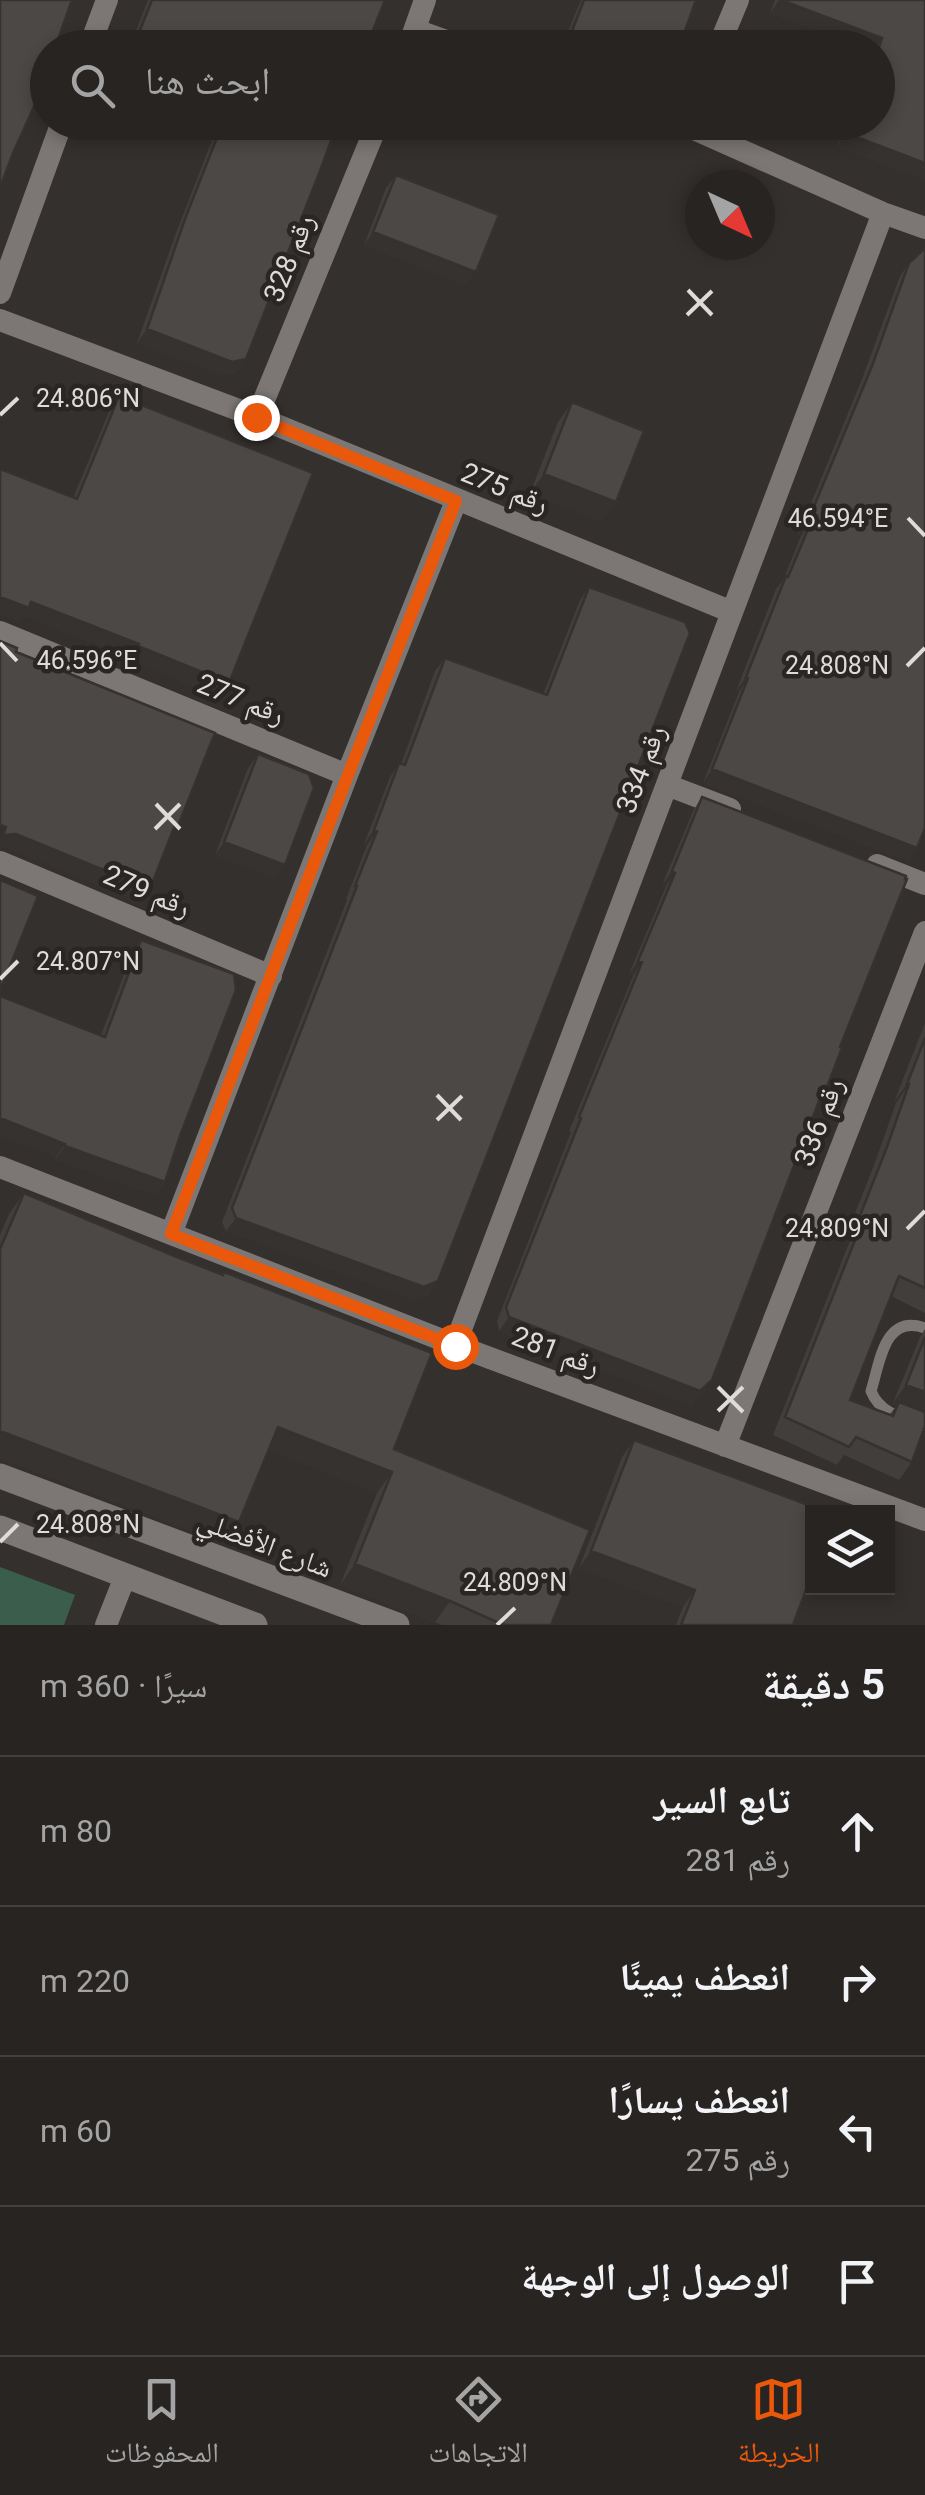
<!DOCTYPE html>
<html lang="ar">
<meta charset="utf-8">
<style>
:root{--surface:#272422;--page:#2f2c2a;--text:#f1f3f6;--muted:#a4a4a5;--line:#434140;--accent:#ea580c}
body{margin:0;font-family:Roboto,"Noto Naskh Arabic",sans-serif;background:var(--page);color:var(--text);direction:rtl}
.controls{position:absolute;right:30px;bottom:30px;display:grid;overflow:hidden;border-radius:0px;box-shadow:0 5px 15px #0003}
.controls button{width:90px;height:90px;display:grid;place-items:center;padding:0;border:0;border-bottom:2px solid var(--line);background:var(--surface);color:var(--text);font:50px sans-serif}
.compass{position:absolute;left:685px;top:170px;width:90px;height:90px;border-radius:50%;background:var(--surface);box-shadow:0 5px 15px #0003;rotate:136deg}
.stop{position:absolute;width:30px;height:30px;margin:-22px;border:8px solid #ea580c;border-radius:50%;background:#fff}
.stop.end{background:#ea580c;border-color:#fff;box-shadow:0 2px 10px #0008}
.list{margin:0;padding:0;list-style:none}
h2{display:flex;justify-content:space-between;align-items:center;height:130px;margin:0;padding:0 40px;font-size:42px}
h2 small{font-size:32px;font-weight:400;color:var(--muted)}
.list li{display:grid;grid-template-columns:65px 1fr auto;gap:30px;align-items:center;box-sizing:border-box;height:150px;padding:0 40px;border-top:2px solid var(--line)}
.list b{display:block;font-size:38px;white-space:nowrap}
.list p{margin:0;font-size:32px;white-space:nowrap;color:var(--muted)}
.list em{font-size:32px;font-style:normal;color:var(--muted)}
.icon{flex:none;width:55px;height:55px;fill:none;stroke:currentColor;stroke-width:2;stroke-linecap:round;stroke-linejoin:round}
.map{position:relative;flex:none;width:925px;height:1625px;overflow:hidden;direction:ltr}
.search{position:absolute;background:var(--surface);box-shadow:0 5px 15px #0003;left:30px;right:30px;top:30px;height:110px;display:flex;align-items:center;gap:25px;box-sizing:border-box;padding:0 35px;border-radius:55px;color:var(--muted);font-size:38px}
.sheet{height:730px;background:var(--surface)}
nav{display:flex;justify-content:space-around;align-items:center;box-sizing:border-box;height:140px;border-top:2px solid var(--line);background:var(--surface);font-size:28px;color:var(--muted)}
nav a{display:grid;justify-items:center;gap:5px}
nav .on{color:var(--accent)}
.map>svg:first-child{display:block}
</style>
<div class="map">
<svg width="925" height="1625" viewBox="0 0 925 1625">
<rect width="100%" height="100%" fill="#34302d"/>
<!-- green -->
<path fill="#3b5d4b" d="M 0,1567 L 75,1595 L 64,1625 L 0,1625 Z"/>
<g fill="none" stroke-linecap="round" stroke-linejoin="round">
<!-- service -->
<path stroke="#7c7774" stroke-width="11" d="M 925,1328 C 884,1313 880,1363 871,1391 C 880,1414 903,1418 925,1425"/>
<!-- minor -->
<path stroke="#7c7774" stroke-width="22" d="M 416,30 L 466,48
M 89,48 L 107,0
M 408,48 L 425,0
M 718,48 L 738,0
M 678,122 L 883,213 L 925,228
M 0,293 L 62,122
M 0,320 L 257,417 L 732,612
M 257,417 L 378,122
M 0,632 L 347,775
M 667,785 L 730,809
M 0,862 L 271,976
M 877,865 L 925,884
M 0,1167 L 455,1345 L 925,1520
M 171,1234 L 347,775 L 456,501
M 455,1345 L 883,213
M 725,1446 L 925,932
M 106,1625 L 125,1577"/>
<!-- tertiary -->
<path stroke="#7c7774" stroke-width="25" d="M 0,1476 L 397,1625
M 0,1528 L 255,1625"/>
</g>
<!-- wall -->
<path fill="#413e3b" d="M 148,0 L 385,0 L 366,48 L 129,48 Z
M 581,0 L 696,0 L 562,45 Z
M 775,0 L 925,0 L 925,180 L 837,146 L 846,122 L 878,122 L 878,48 L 861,48 L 770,13 Z
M 219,122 L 338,122 L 246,359 L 237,372 L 222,375 L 137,343 L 176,233 Z
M 396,175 L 466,285 L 364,245 L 386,188 Z
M 909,263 L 917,848 L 908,861 L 703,783 L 739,692 L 736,691 L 776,589 L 783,580 L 801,536 L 798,535 L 862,379 L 900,276 Z
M 119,396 L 229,683 L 219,697 L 128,659 L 129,657 L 23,616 L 19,621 L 0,614 L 0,469 L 73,498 L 110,409 Z
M 572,402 L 602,522 L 530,493 L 558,422 Z
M 589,587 L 429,1295 L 415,1300 L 226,1231 L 222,1222 L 347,900 L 346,899 L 367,845 L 364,844 L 390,777 L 399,763 L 401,764 L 435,671 L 445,658 L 543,694 L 580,600 Z
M 258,754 L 275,878 L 215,855 L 248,768 Z
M 702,797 L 819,1100 L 703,1394 L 691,1405 L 499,1331 L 497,1321 L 571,1132 L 569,1131 L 633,976 L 629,974 L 666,886 L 662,885 L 693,811 Z
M 141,940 L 180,1136 L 165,1182 L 156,1195 L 55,1160 L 56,1157 L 0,1135 L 0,996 L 101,1035 L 132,953 Z
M 925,1023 L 925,1313 L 891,1296 L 850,1400 L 890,1414 L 897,1405 L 893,1403 L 920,1337 L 925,1329 L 925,1426 L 912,1462 L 899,1480 L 844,1455 L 837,1465 L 773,1435 L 851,1238 L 846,1236 L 874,1165 L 896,1103 L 894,1102 Z
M 24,1193 L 394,1449 L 551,1625 L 442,1625 L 340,1585 L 377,1493 L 269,1450 L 224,1543 L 0,1458 L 0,1235 L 9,1214 Z
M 634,1440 L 793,1625 L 676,1625 L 683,1607 L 579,1568 L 622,1457 Z"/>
<!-- shaded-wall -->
<path fill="#353230" d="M 779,0 L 882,38 L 875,48 L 861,48 L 770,13 Z
M 572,31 L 616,48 L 569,48 L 562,45 Z
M 846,133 L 925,163 L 925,180 L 837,146 Z
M 373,232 L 476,272 L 466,285 L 364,245 Z
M 147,329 L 246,359 L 237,372 L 222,375 L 137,343 Z
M 544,474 L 616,502 L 602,522 L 530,493 Z
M 808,521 L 811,522 L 801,536 L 798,535 Z
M 0,597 L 31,602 L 139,644 L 129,657 L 23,616 L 19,621 L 0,614 Z
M 138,646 L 229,683 L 219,697 L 128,659 Z
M 746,677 L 748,678 L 739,692 L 736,691 Z
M 712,769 L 917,848 L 908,861 L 703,783 Z
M 374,830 L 377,831 L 367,845 L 364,844 Z
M 16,834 L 150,889 L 140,903 L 6,848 L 0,849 L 0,839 L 3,835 Z
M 224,842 L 285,865 L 275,878 L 215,855 Z
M 672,871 L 675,873 L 666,886 L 662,885 Z
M 638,961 L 642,962 L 633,976 L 629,974 Z
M 907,1084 L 909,1084 L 896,1103 L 894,1102 Z
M 0,1118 L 65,1144 L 56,1157 L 0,1135 Z
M 65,1146 L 165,1182 L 156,1195 L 55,1160 Z
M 236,1218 L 438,1281 L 429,1295 L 415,1300 L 226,1231 Z
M 859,1218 L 863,1220 L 851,1238 L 846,1236 Z
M 509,1317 L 712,1380 L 703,1394 L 691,1405 L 499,1331 Z
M 906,1385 L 925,1392 L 925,1415 L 893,1403 Z
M 278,1427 L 392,1472 L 377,1493 L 264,1448 Z
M 0,1431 L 239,1522 L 224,1543 L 0,1458 Z
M 591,1551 L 695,1590 L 683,1607 L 579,1568 Z
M 355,1564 L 450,1601 L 435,1622 L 340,1585 Z"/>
<!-- building -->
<path fill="#4c4845" stroke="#353230" stroke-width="2.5" d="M 0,0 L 72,0 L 55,48 L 48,48 L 48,69 L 33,109 L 13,153 L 0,188 Z
M 152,0 L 385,0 L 366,48 L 133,48 Z
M 584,0 L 696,0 L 679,48 L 616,48 L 572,31 Z
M 781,0 L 925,0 L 925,163 L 846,133 L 850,122 L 878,122 L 878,50 L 882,38 Z
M 223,122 L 338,122 L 320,171 L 246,359 L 232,362 L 147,329 L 185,219 Z
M 396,175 L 499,215 L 476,272 L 373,232 Z
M 925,248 L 925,828 L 917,848 L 712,769 L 748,678 L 746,677 L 786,576 L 788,577 L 811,522 L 808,521 L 872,366 L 909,263 Z
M 119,396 L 313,473 L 229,683 L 138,646 L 139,644 L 31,602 L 29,608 L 0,597 L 0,469 L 77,499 Z
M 572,402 L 644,431 L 616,502 L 544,474 Z
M 589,587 L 685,622 L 690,633 L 438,1281 L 424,1287 L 236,1218 L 232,1208 L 357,886 L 355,886 L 377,831 L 374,830 L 399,763 L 405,765 L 445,658 L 547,695 Z
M 0,641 L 17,648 L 16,652 L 215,733 L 178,826 L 175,825 L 150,889 L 16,834 L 3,835 L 6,827 L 0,825 Z
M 258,754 L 309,774 L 314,788 L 285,865 L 224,842 Z
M 702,797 L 906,876 L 905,879 L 907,879 L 840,1047 L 842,1048 L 825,1092 L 823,1091 L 800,1150 L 712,1380 L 700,1391 L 509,1317 L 506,1307 L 581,1118 L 579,1117 L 642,962 L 638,961 L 675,873 L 672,871 Z
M 0,880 L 38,896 L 0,991 Z
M 141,940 L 234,974 L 236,990 L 180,1136 L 165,1182 L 65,1146 L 65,1144 L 0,1118 L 0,996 L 105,1037 Z
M 925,1038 L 925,1288 L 899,1276 L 850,1400 L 893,1416 L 899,1402 L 925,1412 L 925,1426 L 912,1462 L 856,1437 L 849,1447 L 785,1417 L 863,1220 L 859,1218 L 887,1147 L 909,1084 L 907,1084 Z
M 24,1193 L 172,1255 L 223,1275 L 224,1272 L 432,1353 L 394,1449 L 590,1530 L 551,1625 L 506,1625 L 499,1623 L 450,1601 L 355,1564 L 392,1472 L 278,1427 L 239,1522 L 0,1431 L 0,1249 Z
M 925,1337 L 925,1392 L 906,1385 Z
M 634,1440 L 827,1512 L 812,1512 L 812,1574 L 793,1625 L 681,1625 L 695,1590 L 591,1551 Z"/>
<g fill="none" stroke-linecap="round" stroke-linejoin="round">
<!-- route -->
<path stroke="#ea580c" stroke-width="12" d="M 256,417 L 456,501 L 348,775 L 171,1234 L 455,1346"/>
</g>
<!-- ticks -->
<path fill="none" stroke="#dedbda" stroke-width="4" d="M 688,290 L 712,315M 687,315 L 712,291M 0,415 L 18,398M 908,518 L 925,536M 0,643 L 17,661M 907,666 L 925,648M 156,804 L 180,829M 155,829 L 180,804M 0,979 L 18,961M 437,1095 L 461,1120M 437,1120 L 462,1096M 907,1229 L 925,1211M 718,1387 L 743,1412M 718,1411 L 743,1387M 0,1542 L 18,1524M 497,1625 L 515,1608"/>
<g text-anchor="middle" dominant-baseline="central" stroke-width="9" stroke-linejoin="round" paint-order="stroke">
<!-- street labels -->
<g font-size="28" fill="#dedbda" stroke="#2a2623">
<text transform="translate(289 258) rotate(-68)">رقم 328</text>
<text transform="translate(505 488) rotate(22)">رقم 275</text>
<text transform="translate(241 699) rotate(22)">رقم 277</text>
<text transform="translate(641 769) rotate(-69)">رقم 334</text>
<text transform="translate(147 891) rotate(23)">رقم 279</text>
<text transform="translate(819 1122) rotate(-69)">رقم 336</text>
<text transform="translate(556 1351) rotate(21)">رقم 281</text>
<text transform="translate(265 1544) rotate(21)">شارع الأفضلي</text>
</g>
</g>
<g font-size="25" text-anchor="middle" fill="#dedbda" stroke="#2a2623" stroke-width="9" stroke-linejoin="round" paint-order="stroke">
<text x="88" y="407">24.806°N</text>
<text x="838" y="527">46.594°E</text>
<text x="87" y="669">46.596°E</text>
<text x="837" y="674">24.808°N</text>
<text x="88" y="970">24.807°N</text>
<text x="837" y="1237">24.809°N</text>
<text x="88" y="1533">24.808°N</text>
<text x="515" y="1591">24.809°N</text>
</g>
</svg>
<div class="controls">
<button><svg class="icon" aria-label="layers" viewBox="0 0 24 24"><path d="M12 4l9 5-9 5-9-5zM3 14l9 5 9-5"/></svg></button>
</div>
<svg class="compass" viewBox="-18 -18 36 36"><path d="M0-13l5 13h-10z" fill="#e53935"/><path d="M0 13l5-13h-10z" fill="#a4a4a5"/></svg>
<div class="stop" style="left:455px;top:1346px"></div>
<div class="stop end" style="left:256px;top:417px"></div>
<div class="search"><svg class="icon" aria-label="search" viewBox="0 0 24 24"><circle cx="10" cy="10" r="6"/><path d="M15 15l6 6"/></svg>ابحث هنا</div>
</div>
<section class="sheet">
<h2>5 دقيقة<small>سيرًا · 360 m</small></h2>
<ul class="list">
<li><svg class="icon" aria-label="ahead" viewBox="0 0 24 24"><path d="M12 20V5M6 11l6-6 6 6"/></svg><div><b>تابع السير</b><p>رقم 281</p></div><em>80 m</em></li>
<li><svg class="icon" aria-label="right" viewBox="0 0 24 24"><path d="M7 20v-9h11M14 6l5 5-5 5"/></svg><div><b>انعطف يمينًا</b></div><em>220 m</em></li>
<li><svg class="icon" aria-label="left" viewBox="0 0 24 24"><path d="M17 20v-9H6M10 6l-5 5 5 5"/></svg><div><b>انعطف يسارًا</b><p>رقم 275</p></div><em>60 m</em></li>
<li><svg class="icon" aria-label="arrive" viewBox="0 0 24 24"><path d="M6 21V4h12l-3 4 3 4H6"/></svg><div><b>الوصول إلى الوجهة</b></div></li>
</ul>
</section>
<nav>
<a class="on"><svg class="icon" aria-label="map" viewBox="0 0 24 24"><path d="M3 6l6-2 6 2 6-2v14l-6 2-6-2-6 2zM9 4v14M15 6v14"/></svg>الخريطة</a>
<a><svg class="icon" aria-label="directions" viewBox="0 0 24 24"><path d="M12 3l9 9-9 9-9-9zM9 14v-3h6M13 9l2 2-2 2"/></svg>الاتجاهات</a>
<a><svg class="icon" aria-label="saved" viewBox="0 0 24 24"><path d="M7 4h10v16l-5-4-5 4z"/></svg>المحفوظات</a>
</nav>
